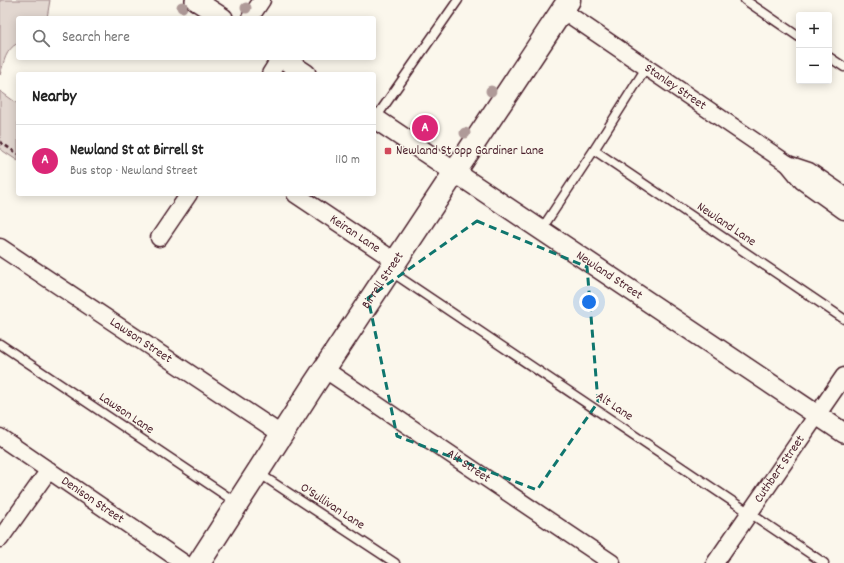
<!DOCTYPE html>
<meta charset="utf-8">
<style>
:root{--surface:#fff;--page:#f6f6f6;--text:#222;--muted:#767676;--line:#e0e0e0;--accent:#db2777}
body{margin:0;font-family:Dekko,sans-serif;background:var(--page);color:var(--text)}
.controls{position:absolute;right:12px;top:12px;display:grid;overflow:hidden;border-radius:4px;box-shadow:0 2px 10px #0003}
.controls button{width:36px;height:36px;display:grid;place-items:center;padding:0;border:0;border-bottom:1px solid var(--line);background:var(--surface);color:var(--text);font:20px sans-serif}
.you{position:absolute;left:589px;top:302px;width:14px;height:14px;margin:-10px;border:3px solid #fff;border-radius:50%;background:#1a73e8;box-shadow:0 0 0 6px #1a73e833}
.badge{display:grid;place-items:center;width:26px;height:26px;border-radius:50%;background:var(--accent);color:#fff;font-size:13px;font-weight:700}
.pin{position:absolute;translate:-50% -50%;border:2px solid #fff;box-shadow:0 1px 4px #0006}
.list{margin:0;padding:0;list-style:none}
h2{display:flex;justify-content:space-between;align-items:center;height:52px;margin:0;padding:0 16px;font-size:17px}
h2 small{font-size:13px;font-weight:400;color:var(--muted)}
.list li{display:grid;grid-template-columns:26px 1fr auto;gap:12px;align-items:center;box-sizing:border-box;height:72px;padding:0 16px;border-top:1px solid var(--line)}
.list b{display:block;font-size:15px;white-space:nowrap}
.list p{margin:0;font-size:13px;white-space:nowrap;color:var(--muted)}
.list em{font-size:13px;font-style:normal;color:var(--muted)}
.icon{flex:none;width:22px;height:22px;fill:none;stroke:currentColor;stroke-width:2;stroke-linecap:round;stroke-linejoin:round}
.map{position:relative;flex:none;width:844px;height:563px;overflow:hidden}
.search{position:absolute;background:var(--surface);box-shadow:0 2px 10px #0003;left:16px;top:16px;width:360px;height:44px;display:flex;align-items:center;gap:10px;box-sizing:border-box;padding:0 14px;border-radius:4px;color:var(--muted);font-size:15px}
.panel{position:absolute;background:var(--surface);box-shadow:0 2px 10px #0003;left:16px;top:72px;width:360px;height:124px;border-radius:4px}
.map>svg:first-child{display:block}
</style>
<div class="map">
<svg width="844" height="563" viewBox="0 0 844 563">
<rect width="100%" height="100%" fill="#fbf7ec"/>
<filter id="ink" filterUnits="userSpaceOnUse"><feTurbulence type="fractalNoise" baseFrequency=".025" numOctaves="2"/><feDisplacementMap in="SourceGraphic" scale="8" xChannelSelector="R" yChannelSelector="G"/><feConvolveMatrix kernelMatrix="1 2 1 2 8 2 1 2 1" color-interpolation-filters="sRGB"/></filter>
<g filter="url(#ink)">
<!-- green -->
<path fill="#e2d7d0" stroke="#967b7e" d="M 0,0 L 50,0 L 47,18 L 18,18 L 18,43 C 5,50 4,62 0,75 Z
M 0,91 L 18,104 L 18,161 L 0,149 Z"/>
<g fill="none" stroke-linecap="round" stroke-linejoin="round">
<!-- service casing -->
<g stroke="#4a1f2b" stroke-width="11">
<path id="service" d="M 745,0 L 799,37
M 829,57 L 844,67
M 375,119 L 458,0
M 594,150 L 844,319
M 541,230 L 594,150 L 646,68
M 390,271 L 824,563
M 0,344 L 237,503
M 257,472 L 395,563"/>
</g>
<!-- minor casing -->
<g stroke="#4a1f2b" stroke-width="19">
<g id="minor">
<path id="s1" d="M 562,10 L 788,164 L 802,181 L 844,211"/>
<path d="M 250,18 L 262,0"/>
<path d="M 270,74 L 280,58"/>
<path d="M 788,164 L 809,171 L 844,195"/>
<path id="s2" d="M 295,194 L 395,261"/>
<path d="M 159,238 L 189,194"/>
<path id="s3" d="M 0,247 L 281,434"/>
<path id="s4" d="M 324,369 L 612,563"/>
<path id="s5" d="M 0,437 L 184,563"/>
<path d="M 0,539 L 49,470"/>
<path id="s6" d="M 715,563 L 844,376"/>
</g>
</g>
<!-- tertiary casing -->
<g stroke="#4a1f2b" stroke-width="22">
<g id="tertiary">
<path d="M 195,0 L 223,18"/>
<path d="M 282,58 L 306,74"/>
<path id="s7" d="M 374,118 L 844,433"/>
</g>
</g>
<!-- secondary casing -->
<g stroke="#4a1f2b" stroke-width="25">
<g id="secondary">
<path id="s8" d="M 199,563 L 313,386 L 569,0"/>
</g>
</g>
<!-- path -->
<path stroke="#4a1f2b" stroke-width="2.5" stroke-dasharray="4 3" stroke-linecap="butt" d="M 0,142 L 18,154"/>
<!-- service -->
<use href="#service" stroke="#fbf7ec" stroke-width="8"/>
<!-- minor -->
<use href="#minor" stroke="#fbf7ec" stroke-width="16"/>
<!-- tertiary -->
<use href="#tertiary" stroke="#fbf7ec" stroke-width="19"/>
<!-- secondary -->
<use href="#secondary" stroke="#fbf7ec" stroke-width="22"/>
</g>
<!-- trees -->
<g fill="#af9a98">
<circle cx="182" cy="7" r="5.5"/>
<circle cx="246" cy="8" r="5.5"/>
<circle cx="491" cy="91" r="5.5"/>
<circle cx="465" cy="133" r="5.5"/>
</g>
</g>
<!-- marked area -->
<path fill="none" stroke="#0f766e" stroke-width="3" stroke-dasharray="8 5" stroke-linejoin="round" d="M 477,221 L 587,267 L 598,402 L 537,490 L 397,436 L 368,298 Z"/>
<!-- markers -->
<rect fill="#d1495b" stroke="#fbf7ec" stroke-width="1.5" x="384" y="147" width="8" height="8" rx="2"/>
<g text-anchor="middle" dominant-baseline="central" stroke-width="3" stroke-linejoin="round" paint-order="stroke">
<!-- street labels -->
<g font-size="13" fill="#4a1f2b" stroke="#fbf7ec">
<text stroke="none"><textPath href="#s1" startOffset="137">Stanley Street</textPath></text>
<text transform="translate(726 225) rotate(34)">Newland Lane</text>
<text stroke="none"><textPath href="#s2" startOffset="72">Keiran Lane</textPath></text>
<text stroke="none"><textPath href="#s7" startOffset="283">Newland Street</textPath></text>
<text stroke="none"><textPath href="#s8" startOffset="337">Birrell Street</textPath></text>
<text stroke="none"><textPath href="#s3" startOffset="169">Lawson Street</textPath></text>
<text transform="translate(614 407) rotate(34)">Alt Lane</text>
<text transform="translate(126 414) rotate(34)">Lawson Lane</text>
<text stroke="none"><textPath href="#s4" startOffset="174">Alt Street</textPath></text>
<text stroke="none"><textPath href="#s6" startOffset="114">Cuthbert Street</textPath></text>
<text stroke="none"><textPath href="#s5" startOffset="112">Denison Street</textPath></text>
<text transform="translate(332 507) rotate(33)">O'Sullivan Lane</text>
</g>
<!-- poi labels -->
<g font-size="13" fill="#4a1f2b" stroke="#fbf7ec" text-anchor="start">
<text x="396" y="151">Newland St opp Gardiner Lane</text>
</g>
</g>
</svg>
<div class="controls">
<button>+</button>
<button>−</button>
</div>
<div class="you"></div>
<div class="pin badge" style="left:425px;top:128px">A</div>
<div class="search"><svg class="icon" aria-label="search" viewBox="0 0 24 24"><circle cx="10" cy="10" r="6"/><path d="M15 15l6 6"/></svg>Search here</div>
<section class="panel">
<h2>Nearby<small></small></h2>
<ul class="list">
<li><span class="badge">A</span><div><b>Newland St at Birrell St</b><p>Bus stop · Newland Street</p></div><em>110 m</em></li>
</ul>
</section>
</div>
